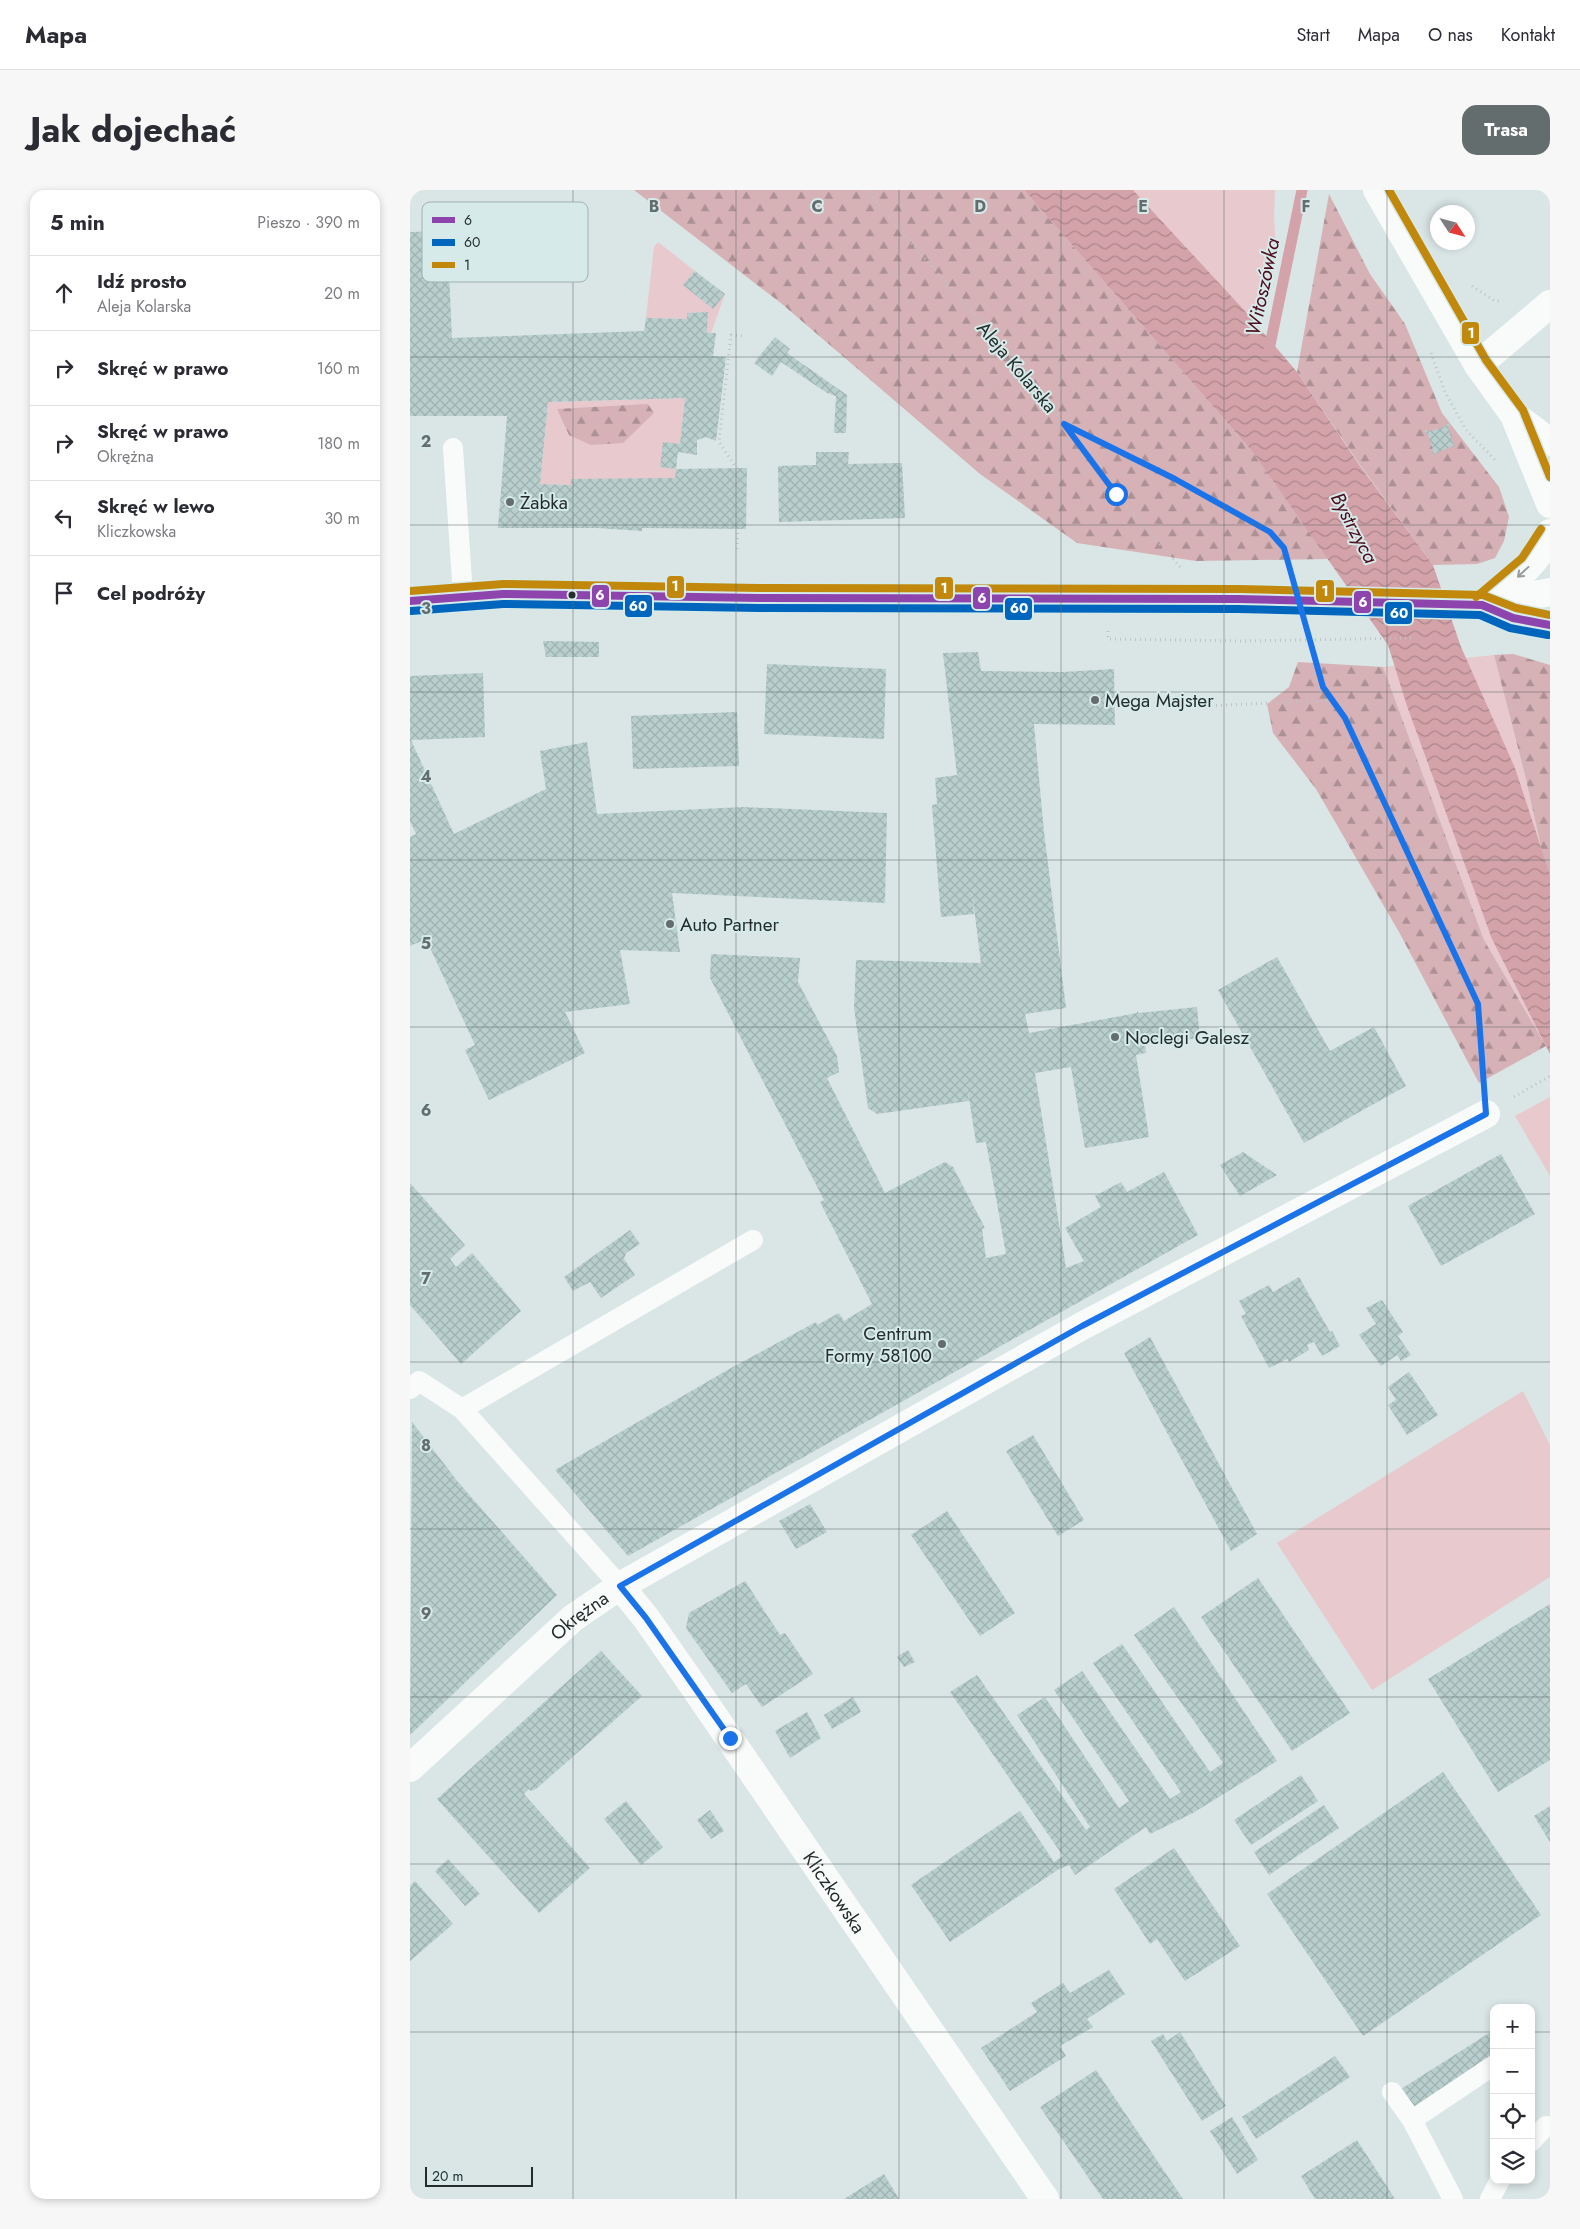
<!DOCTYPE html>
<html lang="pl">
<meta charset="utf-8">
<style>
:root{--surface:#fff;--page:#f7f7f7;--text:#2b2b33;--muted:#7c7c81;--line:#e1e1e2;--accent:#646d6d}
body{margin:0;font-family:Jost,sans-serif;background:var(--page);color:var(--text)}
.controls{position:absolute;right:15px;bottom:15px;display:grid;overflow:hidden;border-radius:10px;box-shadow:0 2px 8px #0003}
.controls button{width:45px;height:45px;display:grid;place-items:center;padding:0;border:0;border-bottom:1px solid var(--line);background:var(--surface);color:var(--text);font:25px sans-serif}
.compass{position:absolute;left:1020px;top:15px;width:45px;height:45px;border-radius:50%;background:var(--surface);box-shadow:0 2px 8px #0003;rotate:126deg}
.scale{position:absolute;left:15px;bottom:12px;width:108px;box-sizing:border-box;padding-left:5px;border:2px solid #242d2c;border-top:0;font-size:14px;line-height:18px;white-space:nowrap;color:#242d2c;-webkit-text-stroke:4px #d5eae9;paint-order:stroke}
.stop{position:absolute;width:15px;height:15px;margin:-11px;border:4px solid #1a73e8;border-radius:50%;background:#fff}
.stop.end{background:#1a73e8;border-color:#fff;box-shadow:0 1px 5px #0008}
.list{margin:0;padding:0;list-style:none}
h2{display:flex;justify-content:space-between;align-items:center;height:65px;margin:0;padding:0 20px;font-size:21px}
h2 small{font-size:16px;font-weight:400;color:var(--muted)}
.list li{display:grid;grid-template-columns:32px 1fr auto;gap:15px;align-items:center;box-sizing:border-box;height:75px;padding:0 20px;border-top:1px solid var(--line)}
.list b{display:block;font-size:19px;white-space:nowrap}
.list p{margin:0;font-size:16px;white-space:nowrap;color:var(--muted)}
.list em{font-size:16px;font-style:normal;color:var(--muted)}
.icon{flex:none;width:28px;height:28px;fill:none;stroke:currentColor;stroke-width:2;stroke-linecap:round;stroke-linejoin:round}
.map{position:relative;flex:none;width:1140px;height:2009px;overflow:hidden;border-radius:15px}
header{display:flex;align-items:center;gap:30px;box-sizing:border-box;height:70px;padding:0 25px;background:var(--surface);border-bottom:1px solid var(--line)}
header strong{font-size:24px}
nav{display:flex;gap:28px;margin-inline-start:auto;font-size:18px}
.intro{display:flex;align-items:center;justify-content:space-between;box-sizing:border-box;height:120px;padding:0 30px}
h1{margin:0;font-size:35px}
.button{padding:12px 22px;border-radius:15px;background:var(--accent);color:#fff;font-size:18px;font-weight:700}
main{display:flex;gap:30px;padding:0 30px}
aside{flex:1;background:var(--surface);border-radius:15px;box-shadow:0 2px 8px #0003}
.map>svg:first-child{display:block}
</style>
<header>
<strong>Mapa</strong>
<nav><a>Start</a><a>Mapa</a><a>O nas</a><a>Kontakt</a></nav>
</header>
<div class="intro"><h1>Jak dojechać</h1><a class="button">Trasa</a></div>
<main>
<aside>
<h2>5 min<small>Pieszo · 390 m</small></h2>
<ul class="list">
<li><svg class="icon" aria-label="ahead" viewBox="0 0 24 24"><path d="M12 20V5M6 11l6-6 6 6"/></svg><div><b>Idź prosto</b><p>Aleja Kolarska</p></div><em>20 m</em></li>
<li><svg class="icon" aria-label="right" viewBox="0 0 24 24"><path d="M7 20v-9h11M14 6l5 5-5 5"/></svg><div><b>Skręć w prawo</b></div><em>160 m</em></li>
<li><svg class="icon" aria-label="right" viewBox="0 0 24 24"><path d="M7 20v-9h11M14 6l5 5-5 5"/></svg><div><b>Skręć w prawo</b><p>Okrężna</p></div><em>180 m</em></li>
<li><svg class="icon" aria-label="left" viewBox="0 0 24 24"><path d="M17 20v-9H6M10 6l-5 5 5 5"/></svg><div><b>Skręć w lewo</b><p>Kliczkowska</p></div><em>30 m</em></li>
<li><svg class="icon" aria-label="arrive" viewBox="0 0 24 24"><path d="M6 21V4h12l-3 4 3 4H6"/></svg><div><b>Cel podróży</b></div></li>
</ul>
</aside>
<div class="map">
<svg width="1140" height="2009" viewBox="0 0 1140 2009">
<defs>
<pattern id="forest-firs" width="22" height="20" patternUnits="userSpaceOnUse" patternTransform="scale(1.25)"><rect width="22" height="20" fill="#d6b1b6"/><path d="M5 1l3.5 6h-7zM16 11l3.5 6h-7z" fill="#ad9094"/></pattern>
<pattern id="water-waves" width="16" height="10" patternUnits="userSpaceOnUse" patternTransform="scale(1.25)"><rect width="16" height="10" fill="#d4a3aa"/><path d="M0 5q4-4 8 0t8 0" fill="none" stroke="#ac858b"/></pattern>
<pattern id="building-cross-hatch" width="8" height="8" patternUnits="userSpaceOnUse" patternTransform="scale(1.25)"><rect width="8" height="8" fill="#b8cfce"/><path d="M0 0l8 8M0 8l8-8" fill="none" stroke="#9eb2b1"/></pattern>
</defs>
<rect width="100%" height="100%" fill="#dae5e5"/>
<!-- grass -->
<path fill="#e8c9cd" d="M 723,0 L 865,0 L 864,26 L 866,59 L 850,127 L 835,121 Z
M 248,52 L 285,81 L 274,96 L 315,104 L 301,143 L 297,143 L 298,122 L 278,123 L 277,129 L 236,128 L 244,57 Z
M 275,208 L 270,254 L 251,277 L 266,279 L 265,288 L 161,295 L 130,294 L 138,212 Z
M 1084,465 L 1115,585 L 1134,670 L 1140,685 L 1140,854 L 1136,856 L 1074,750 L 973,477 Z
M 1140,907 L 1140,986 L 1105,926 Z
M 1113,1201 L 1140,1255 L 1140,1387 L 962,1500 L 867,1353 Z"/>
<!-- forest -->
<path fill="url(#forest-firs)" d="M 224,0 L 614,0 L 841,260 L 918,369 L 786,371 L 667,353 L 570,284 L 372,114 Z
M 919,4 L 960,84 L 995,134 L 1032,223 L 1089,297 L 1099,327 L 1094,351 L 1085,368 L 1067,374 L 1023,375 L 950,275 L 887,182 Z
M 238,214 L 244,223 L 213,253 L 181,255 L 159,245 L 147,219 Z
M 1103,464 L 1140,475 L 1140,685 L 1134,670 L 1115,585 L 1084,465 Z
M 888,472 L 973,477 L 1074,750 L 1136,856 L 1069,893 L 989,742 L 906,599 L 863,543 L 857,514 L 879,497 Z"/>
<!-- water -->
<path fill="url(#water-waves)" d="M 614,0 L 723,0 L 835,121 L 887,182 L 950,276 L 1023,375 L 1051,457 L 1105,578 L 1140,685 L 1140,864 L 1082,749 L 997,516 L 978,455 L 841,260 Z"/>
<g fill="none" stroke-linecap="round" stroke-linejoin="round">
<!-- stream -->
<path stroke="#d4a3aa" stroke-width="11" d="M 858,165 L 892,0"/>
</g>
<!-- building -->
<path fill="url(#building-cross-hatch)" d="M 37,41 L 42,148 L 234,141 L 236,128 L 277,129 L 277,123 L 298,122 L 297,143 L 306,143 L 303,166 L 316,167 L 306,251 L 296,247 L 287,250 L 287,265 L 268,262 L 266,279 L 250,277 L 253,252 L 270,254 L 275,208 L 138,212 L 130,294 L 161,295 L 161,289 L 265,288 L 266,279 L 337,278 L 336,339 L 232,338 L 232,341 L 187,338 L 88,338 L 97,226 L 0,226 L 0,42 Z
M 285,81 L 315,104 L 303,119 L 273,95 Z
M 365,147 L 380,159 L 377,163 L 437,205 L 436,243 L 424,243 L 426,206 L 417,203 L 371,172 L 362,186 L 344,173 Z
M 1037,233 L 1040,234 L 1038,238 L 1045,258 L 1042,256 L 1022,265 L 1023,261 L 1018,244 L 1014,242 L 1016,239 L 1019,242 L 1036,236 Z
M 406,262 L 439,262 L 438,274 L 492,273 L 495,328 L 369,332 L 368,276 L 406,275 Z
M 133,451 L 189,452 L 189,467 L 136,467 Z
M 568,462 L 571,481 L 653,482 L 704,479 L 705,535 L 624,534 L 634,642 L 656,818 L 615,824 L 619,843 L 727,823 L 727,821 L 729,823 L 787,817 L 790,848 L 735,854 L 736,863 L 726,865 L 739,947 L 675,958 L 661,877 L 625,883 L 656,1078 L 674,1071 L 655,1038 L 691,1017 L 685,1006 L 711,992 L 717,1002 L 754,982 L 788,1045 L 218,1366 L 145,1280 L 321,1178 L 406,1132 L 407,1135 L 429,1123 L 434,1131 L 462,1114 L 410,1012 L 414,1010 L 300,788 L 301,764 L 390,768 L 388,792 L 427,866 L 429,882 L 417,888 L 475,1003 L 535,972 L 543,977 L 575,1038 L 572,1039 L 576,1068 L 596,1064 L 576,952 L 566,953 L 557,895 L 559,911 L 467,924 L 458,918 L 444,818 L 446,770 L 571,773 L 562,702 L 564,724 L 531,727 L 522,615 L 527,614 L 525,588 L 547,585 L 533,463 Z
M 357,474 L 476,479 L 474,549 L 354,544 Z
M 73,483 L 75,547 L 1,550 L 44,644 L 136,599 L 130,561 L 177,552 L 187,624 L 333,617 L 477,623 L 475,713 L 262,703 L 270,762 L 210,760 L 220,814 L 155,822 L 175,863 L 79,910 L 55,860 L 65,855 L 16,749 L 0,756 L 0,647 L 6,644 L 0,631 L 0,486 Z
M 327,522 L 329,576 L 223,579 L 221,526 Z
M 867,767 L 920,861 L 964,837 L 996,896 L 894,953 L 808,800 Z
M 833,962 L 867,985 L 830,1006 L 810,975 Z
M 1091,964 L 1125,1024 L 1031,1076 L 998,1016 Z
M 0,993 L 55,1055 L 40,1069 L 46,1077 L 62,1063 L 111,1121 L 51,1174 L 0,1115 Z
M 220,1040 L 230,1054 L 216,1063 L 214,1069 L 225,1085 L 191,1108 L 180,1092 L 163,1101 L 154,1087 Z
M 889,1087 L 920,1142 L 922,1141 L 930,1156 L 912,1166 L 904,1152 L 897,1155 L 899,1160 L 879,1172 L 877,1169 L 859,1178 L 831,1126 L 836,1124 L 829,1111 L 859,1095 L 863,1102 Z
M 972,1110 L 993,1142 L 988,1146 L 1001,1165 L 991,1171 L 987,1165 L 971,1176 L 949,1145 L 966,1134 L 956,1118 Z
M 740,1147 L 847,1344 L 821,1361 L 714,1163 Z
M 999,1182 L 1028,1225 L 997,1245 L 978,1215 L 986,1210 L 978,1197 Z
M 2,1232 L 48,1292 L 147,1405 L 0,1545 Z
M 623,1245 L 674,1330 L 648,1346 L 596,1261 Z
M 400,1314 L 417,1342 L 386,1359 L 369,1331 Z
M 537,1321 L 605,1423 L 570,1446 L 501,1345 Z
M 848,1388 L 940,1523 L 882,1561 L 791,1427 Z
M 335,1391 L 370,1445 L 375,1443 L 403,1484 L 352,1517 L 336,1494 L 322,1503 L 276,1438 L 279,1423 Z
M 1140,1414 L 1140,1570 L 1088,1602 L 1018,1489 Z
M 764,1417 L 867,1571 L 783,1623 L 740,1644 L 736,1637 L 665,1685 L 659,1675 L 649,1679 L 540,1752 L 501,1695 L 610,1621 L 644,1672 L 653,1666 L 540,1502 L 567,1485 L 676,1640 L 680,1637 L 607,1525 L 635,1507 L 709,1618 L 719,1611 L 644,1500 L 672,1481 L 760,1609 L 771,1602 L 683,1473 L 712,1454 L 800,1582 L 813,1573 L 724,1445 Z
M 498,1460 L 505,1472 L 494,1477 L 487,1467 Z
M 191,1461 L 232,1506 L 126,1599 L 121,1601 L 119,1599 L 114,1604 L 180,1678 L 129,1723 L 27,1609 Z
M 443,1507 L 451,1522 L 422,1539 L 414,1525 Z
M 397,1522 L 411,1548 L 380,1568 L 365,1541 Z
M 1033,1582 L 1131,1725 L 953,1846 L 857,1704 Z
M 891,1585 L 908,1611 L 841,1655 L 824,1630 Z
M 216,1611 L 253,1657 L 231,1675 L 194,1629 Z
M 914,1615 L 929,1638 L 859,1685 L 844,1662 Z
M 1140,1616 L 1140,1652 L 1124,1626 Z
M 300,1620 L 314,1641 L 301,1649 L 287,1630 Z
M 764,1658 L 830,1756 L 775,1791 L 747,1749 L 740,1754 L 704,1699 Z
M 38,1669 L 70,1704 L 55,1716 L 25,1681 Z
M 5,1691 L 43,1734 L 0,1771 L 0,1696 Z
M 699,1780 L 715,1804 L 677,1829 L 683,1837 L 650,1856 L 656,1866 L 600,1901 L 571,1858 L 627,1822 L 621,1813 L 653,1793 L 660,1803 Z
M 1084,1840 L 1084,1867 L 1004,1919 L 991,1899 Z
M 770,1842 L 816,1916 L 792,1931 L 741,1851 L 753,1844 L 757,1851 Z
M 925,1866 L 940,1887 L 846,1949 L 832,1927 Z
M 686,1880 L 773,2009 L 693,2009 L 630,1917 Z
M 822,1927 L 848,1970 L 827,1984 L 800,1941 Z
M 947,1950 L 985,2009 L 905,2009 L 891,1986 Z
M 474,1984 L 489,2009 L 434,2009 Z"/>
<g fill="none" stroke-linecap="round" stroke-linejoin="round">
<!-- path -->
<path stroke="#bfc4c3" stroke-width="3" stroke-dasharray="1 4" stroke-linecap="butt" d="M 456,0 L 635,208 L 706,304 L 771,378
M 1062,96 L 1085,111 L 1091,111
M 1021,163 L 1035,202 L 1056,240 L 1086,271
M 654,234 L 765,289 L 861,342 L 875,359 L 880,379
M 327,279 L 309,252 L 321,145 L 335,146
M 327,359 L 328,339
M 698,441 L 698,449 L 832,451 L 1001,448
M 898,443 L 913,497 L 935,528 L 1068,814 L 1074,892
M 796,516 L 922,510
M 1104,907 L 1140,886"/>
<!-- lane -->
<path stroke="#f9fbfb" stroke-width="20" d="M 43,258 L 53,406
M 0,1199 L 9,1191 L 52,1219 L 210,1396
M 52,1219 L 343,1050
M 982,1902 L 1002,1930 L 1043,2009
M 1002,1930 L 1084,1875
M 1121,1952 L 1136,1936
M 1080,2009 L 1090,1990"/>
<!-- street -->
<g stroke="#f9fbfb" stroke-width="28">
<path d="M 1068,175 L 1140,114"/>
<path id="s1" d="M 210,1396 L 236,1428 L 282,1494 L 635,2009"/>
<path id="s2" d="M 0,1578 L 163,1428 L 210,1396 L 672,1136 L 1076,924"/>
</g>
<!-- secondary -->
<path stroke="#f9fbfb" stroke-width="28" d="M 967,0 L 1068,175 L 1104,225 L 1140,314
M 1105,226 L 1140,252
M 0,411 L 93,404 L 350,408 L 614,407 L 698,410 L 828,409 L 1072,415 L 1140,402
M 1077,411 C 1103,391 1128,374 1140,343
M 1072,415 L 1103,428 L 1140,435"/>
<!-- bus-1 casing -->
<g stroke="#d5eae9" stroke-width="11">
<path id="bus-1" d="M 0,411 L 93,404 L 350,408 L 828,409 L 1072,415 L 1103,428 L 1140,435"/>
</g>
<!-- bus-2 casing -->
<g stroke="#d5eae9" stroke-width="11">
<path id="bus-2" d="M 1,421 L 93,414 L 350,418 L 828,419 L 1070,425 L 1100,438 L 1138,445"/>
</g>
<!-- bus-3 casing -->
<g stroke="#d5eae9" stroke-width="11">
<path id="bus-3" d="M 979,0 L 1076,170 L 1113,220 L 1140,287
M 0,401 L 93,394 L 350,398 L 828,399 L 1073,405 L 1106,418 L 1140,425
M 1066,407 L 1112,368 L 1131,339"/>
</g>
<!-- bus-1 -->
<use href="#bus-1" stroke="#8e44ad" stroke-width="8"/>
<!-- bus-2 -->
<use href="#bus-2" stroke="#0065bd" stroke-width="8"/>
<!-- bus-3 -->
<use href="#bus-3" stroke="#c2880b" stroke-width="8"/>
</g>
<!-- one-way arrows -->
<defs><path id="oneway-shaft" d="M-6 0H5M1.5-3L5.5 0L1.5 3" fill="none" stroke-width="1.6" stroke-linecap="round" stroke-linejoin="round" transform="scale(1.25)"/></defs>
<use stroke="#999e9e" href="#oneway-shaft" transform="translate(1113 382) rotate(137)"/>
<g fill="none" stroke-linecap="round" stroke-linejoin="round">
<!-- route -->
<path stroke="#1a73e8" stroke-width="6" d="M 320,1548 L 236,1428 L 210,1396 L 672,1136 L 1076,924 L 1068,814 L 935,528 L 913,497 L 874,358 L 860,342 L 765,289 L 654,234 L 706,304"/>
</g>
<!-- grid -->
<path fill="none" stroke="#646d6d" stroke-width="1" stroke-opacity="0.55" d="M 163,0 L 163,2009M 326,0 L 326,2009M 489,0 L 489,2009M 651,0 L 651,2009M 814,0 L 814,2009M 977,0 L 977,2009M 0,167 L 1140,167M 0,335 L 1140,335M 0,502 L 1140,502M 0,670 L 1140,670M 0,837 L 1140,837M 0,1004 L 1140,1004M 0,1172 L 1140,1172M 0,1339 L 1140,1339M 0,1507 L 1140,1507M 0,1674 L 1140,1674M 0,1842 L 1084,1842M 1121,1842 L 1140,1842"/>
<!-- markers -->
<g fill="#646d6d" stroke="#d5eae9" stroke-width="2">
<circle cx="100" cy="312" r="5"/>
<circle cx="685" cy="510" r="5"/>
<circle cx="260" cy="734" r="5"/>
<circle cx="705" cy="847" r="5"/>
<circle cx="532" cy="1154" r="5"/>
</g>
<circle fill="#242d2c" stroke="#d5eae9" stroke-width="2" cx="162" cy="405" r="4.5"/>
<g text-anchor="middle" dominant-baseline="central" stroke-width="4" stroke-linejoin="round" paint-order="stroke">
<!-- street labels -->
<g font-size="19" fill="#242d2c" stroke="#d5eae9">
<text transform="translate(607 177) rotate(50)">Aleja Kolarska</text>
<text stroke="none"><textPath href="#s2" startOffset="228">Okrężna</textPath></text>
<text stroke="none"><textPath href="#s1" startOffset="374">Kliczkowska</textPath></text>
</g>
<!-- poi labels -->
<g font-size="19" fill="#242d2c" stroke="#d5eae9" text-anchor="start">
<text x="110" y="312">Żabka</text>
<text x="695" y="510">Mega Majster</text>
<text x="270" y="734">Auto Partner</text>
<text x="715" y="847">Noclegi Galesz</text>
<text x="522" y="1143" text-anchor="end">Centrum<tspan x="522" dy="22">Formy 58100</tspan></text>
</g>
<!-- water labels -->
<g font-size="20" font-style="italic" fill="#4f0c1d" stroke="#d5eae9">
<text transform="translate(853 97) rotate(-78)">Witoszówka</text>
<text transform="translate(944 338) rotate(62)">Bystrzyca</text>
</g>
</g>
<!-- legend -->
<rect x="12" y="12" width="166" height="80" rx="8" fill="#d5eae9" stroke="#a0b1b0" stroke-width="1"/>
<rect x="22" y="27" width="23" height="6" fill="#8e44ad"/>
<rect x="22" y="49" width="23" height="7" fill="#0065bd"/>
<rect x="22" y="72" width="23" height="6" fill="#c2880b"/>
<g font-size="14" fill="#242d2c">
<text x="54" y="35">6</text>
<text x="54" y="57">60</text>
<text x="54" y="80">1</text>
</g>
<g font-size="16" text-anchor="middle" font-weight="bold" fill="#646d6d" stroke="#d5eae9" stroke-width="4" stroke-linejoin="round" paint-order="stroke">
<text x="244" y="22">B</text>
<text x="407" y="22">C</text>
<text x="570" y="22">D</text>
<text x="733" y="22">E</text>
<text x="896" y="22">F</text>
<text x="16" y="257">2</text>
<text x="16" y="424">3</text>
<text x="16" y="592">4</text>
<text x="16" y="759">5</text>
<text x="16" y="926">6</text>
<text x="16" y="1094">7</text>
<text x="16" y="1261">8</text>
<text x="16" y="1429">9</text>
</g>
<g stroke="#d5eae9" stroke-width="2">
<rect x="1051" y="131" width="19" height="24" rx="5" fill="#c2880b"/>
<rect x="256" y="385" width="19" height="24" rx="5" fill="#c2880b"/>
<rect x="524" y="386" width="20" height="24" rx="5" fill="#c2880b"/>
<rect x="905" y="389" width="20" height="24" rx="5" fill="#c2880b"/>
<rect x="181" y="394" width="19" height="24" rx="5" fill="#8e44ad"/>
<rect x="562" y="396" width="19" height="24" rx="5" fill="#8e44ad"/>
<rect x="943" y="400" width="19" height="24" rx="5" fill="#8e44ad"/>
<rect x="214" y="404" width="29" height="24" rx="5" fill="#0065bd"/>
<rect x="594" y="407" width="29" height="24" rx="5" fill="#0065bd"/>
<rect x="974" y="411" width="29" height="24" rx="5" fill="#0065bd"/>
</g>
<g font-size="14" text-anchor="middle" font-weight="bold" fill="#fff">
<text x="1061" y="148">1</text>
<text x="265" y="401">1</text>
<text x="534" y="403">1</text>
<text x="915" y="406">1</text>
<text x="190" y="410">6</text>
<text x="572" y="413">6</text>
<text x="953" y="417">6</text>
<text x="228" y="421">60</text>
<text x="609" y="423">60</text>
<text x="989" y="428">60</text>
</g>
</svg>
<div class="controls">
<button>+</button>
<button>−</button>
<button><svg class="icon" aria-label="locate" viewBox="0 0 24 24"><circle cx="12" cy="12" r="6"/><path d="M12 2v4M12 18v4M2 12h4M18 12h4"/></svg></button>
<button><svg class="icon" aria-label="layers" viewBox="0 0 24 24"><path d="M12 4l9 5-9 5-9-5zM3 14l9 5 9-5"/></svg></button>
</div>
<svg class="compass" viewBox="-18 -18 36 36"><path d="M0-13l5 13h-10z" fill="#e53935"/><path d="M0 13l5-13h-10z" fill="#7c7c81"/></svg>
<div class="scale">20 m</div>
<div class="stop" style="left:706px;top:304px"></div>
<div class="stop end" style="left:320px;top:1548px"></div>
</div>
</main>
